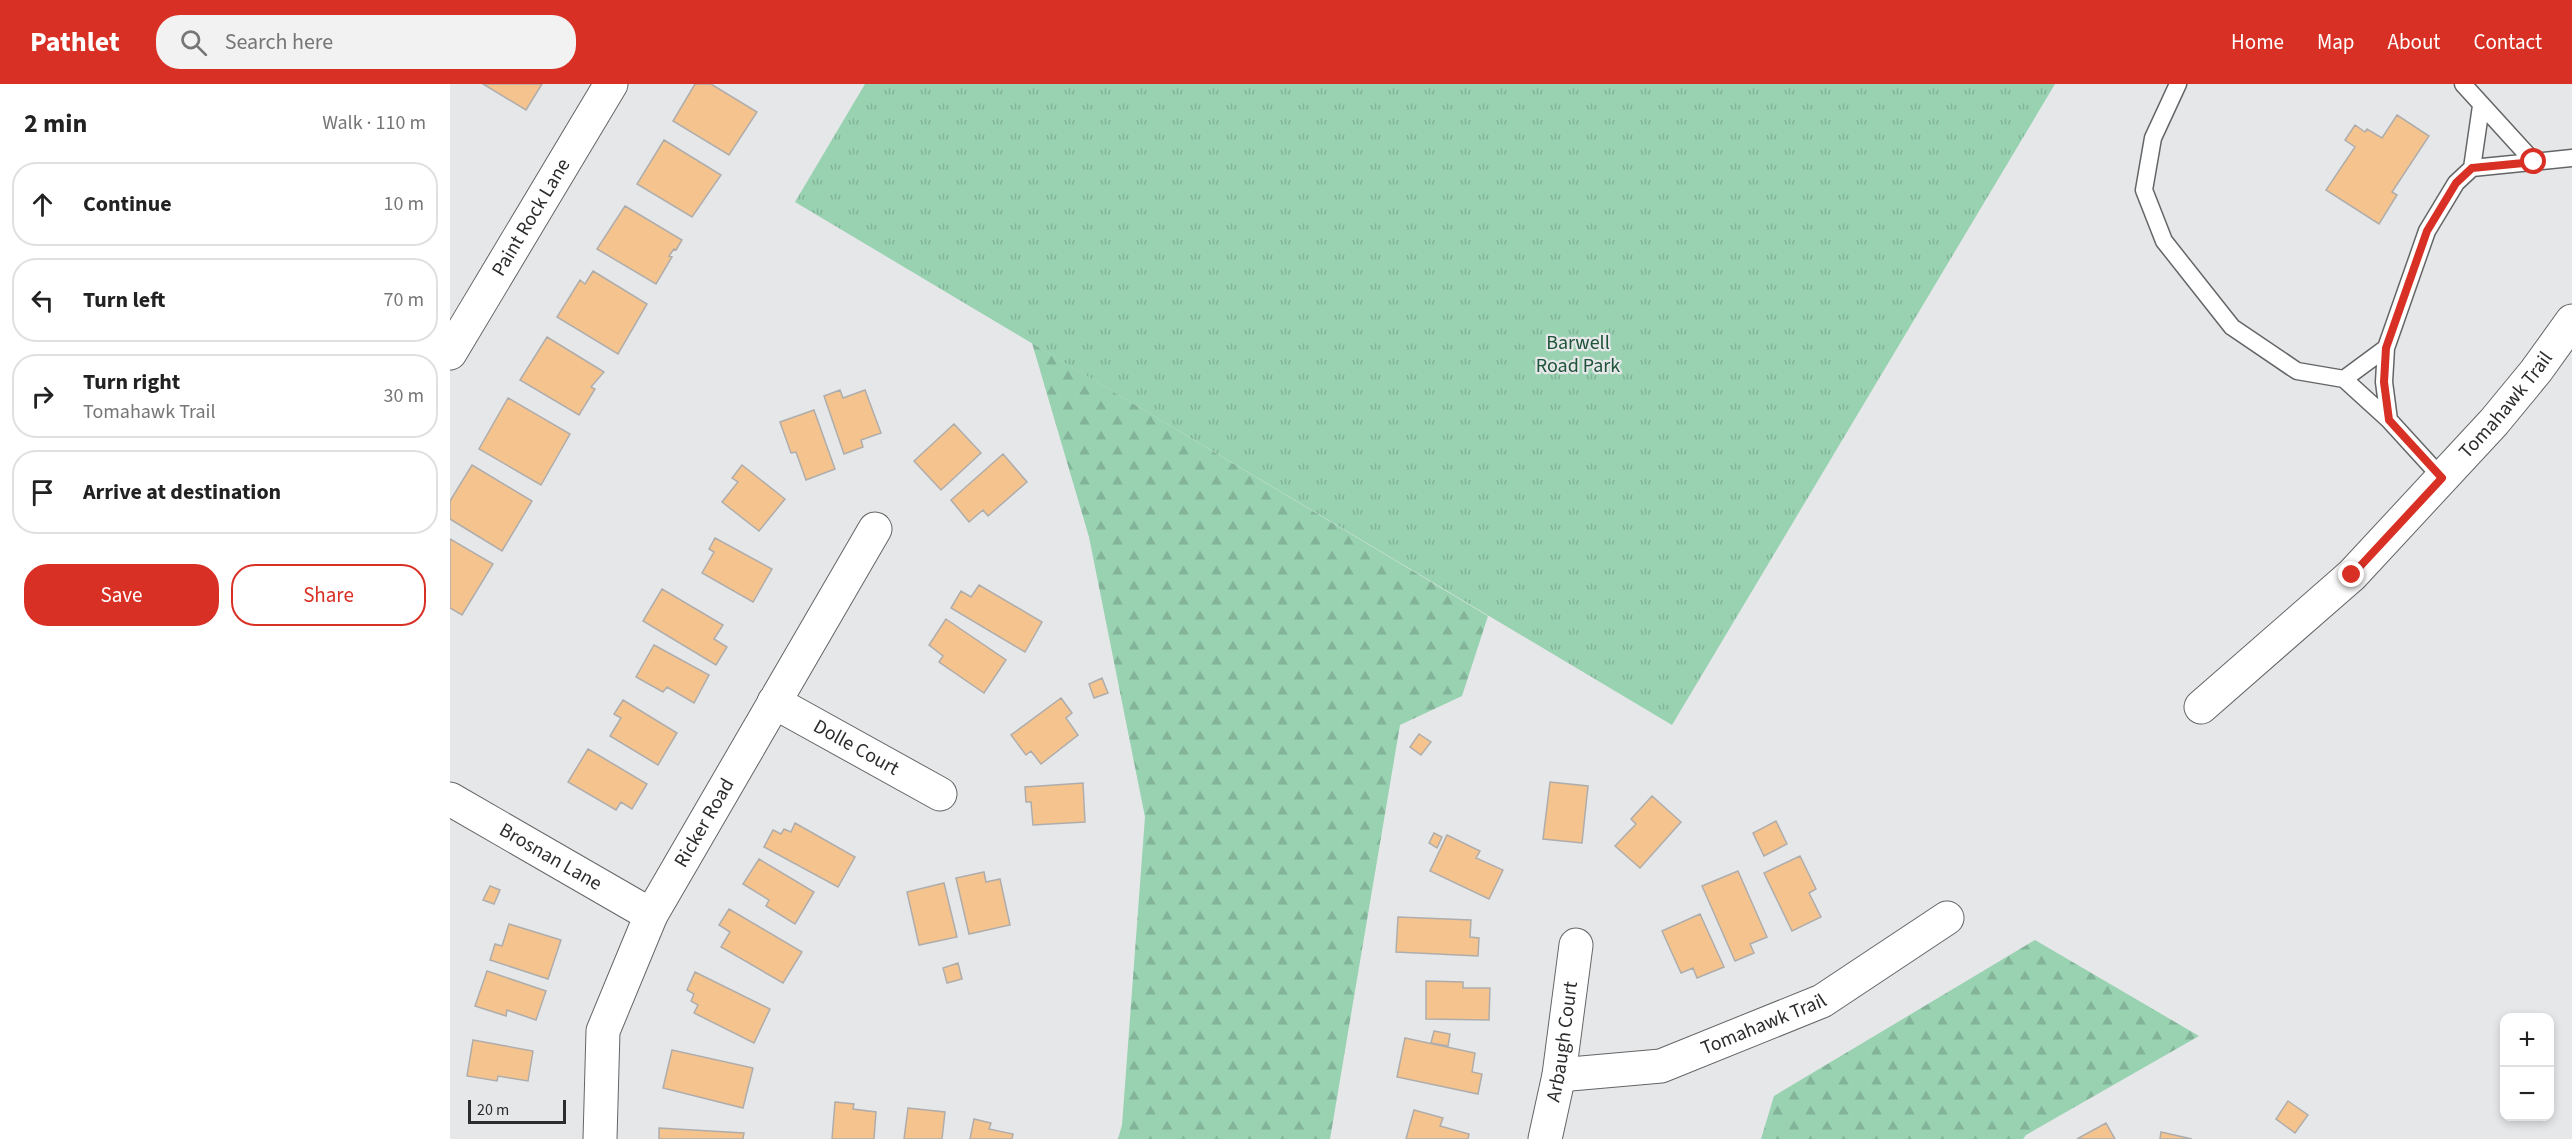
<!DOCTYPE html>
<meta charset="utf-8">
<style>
:root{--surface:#fff;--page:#f2f2f2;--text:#222;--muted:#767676;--line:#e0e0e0;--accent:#d93025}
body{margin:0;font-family:"Source Sans 3",sans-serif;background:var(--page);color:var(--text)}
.controls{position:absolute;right:18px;bottom:18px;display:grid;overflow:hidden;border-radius:12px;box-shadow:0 3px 9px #0003}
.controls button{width:54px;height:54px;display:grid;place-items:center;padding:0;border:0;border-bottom:2px solid var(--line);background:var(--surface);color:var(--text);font:30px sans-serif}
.scale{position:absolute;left:18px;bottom:15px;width:98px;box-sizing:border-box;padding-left:6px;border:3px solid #2c2c2d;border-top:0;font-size:16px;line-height:21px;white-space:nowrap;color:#2c2c2d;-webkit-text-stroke:4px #e6e7e9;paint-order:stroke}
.stop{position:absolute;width:18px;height:18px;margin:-14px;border:4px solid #d93025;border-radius:50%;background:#fff}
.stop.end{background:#d93025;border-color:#fff;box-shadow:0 2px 6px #0008}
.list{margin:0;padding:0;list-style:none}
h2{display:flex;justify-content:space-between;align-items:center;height:78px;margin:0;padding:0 24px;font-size:26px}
h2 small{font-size:20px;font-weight:400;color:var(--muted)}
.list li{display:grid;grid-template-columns:39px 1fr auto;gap:18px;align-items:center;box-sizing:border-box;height:84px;margin:0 12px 12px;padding:0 12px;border:2px solid var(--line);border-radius:24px}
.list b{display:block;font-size:22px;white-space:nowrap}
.list p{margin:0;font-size:20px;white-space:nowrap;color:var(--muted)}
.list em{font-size:20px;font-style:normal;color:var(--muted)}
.actions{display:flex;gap:12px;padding:18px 24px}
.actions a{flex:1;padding:14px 0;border:2px solid var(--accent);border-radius:24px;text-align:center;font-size:21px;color:var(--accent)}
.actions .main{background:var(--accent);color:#fff}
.icon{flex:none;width:33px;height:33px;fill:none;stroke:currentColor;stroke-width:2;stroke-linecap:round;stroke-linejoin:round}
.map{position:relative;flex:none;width:2122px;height:1055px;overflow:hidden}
header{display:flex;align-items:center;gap:36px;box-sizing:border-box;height:84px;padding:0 30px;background:var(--accent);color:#fff}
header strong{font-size:28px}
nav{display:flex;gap:33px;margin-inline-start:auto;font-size:21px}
.search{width:420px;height:54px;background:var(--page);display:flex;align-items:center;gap:15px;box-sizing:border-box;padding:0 21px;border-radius:24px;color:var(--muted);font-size:22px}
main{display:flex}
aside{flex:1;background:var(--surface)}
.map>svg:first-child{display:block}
</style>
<header>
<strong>Pathlet</strong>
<div class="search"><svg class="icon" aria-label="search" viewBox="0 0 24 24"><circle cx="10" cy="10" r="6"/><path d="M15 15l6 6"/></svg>Search here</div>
<nav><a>Home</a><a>Map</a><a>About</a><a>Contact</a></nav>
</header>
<main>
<aside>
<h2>2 min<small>Walk · 110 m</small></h2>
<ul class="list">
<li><svg class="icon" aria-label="ahead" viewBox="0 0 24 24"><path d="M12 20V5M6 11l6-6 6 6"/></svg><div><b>Continue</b></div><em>10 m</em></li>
<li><svg class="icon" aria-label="left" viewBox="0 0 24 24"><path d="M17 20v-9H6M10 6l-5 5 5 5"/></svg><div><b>Turn left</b></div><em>70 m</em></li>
<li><svg class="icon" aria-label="right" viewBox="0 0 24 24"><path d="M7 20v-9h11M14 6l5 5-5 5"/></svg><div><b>Turn right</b><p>Tomahawk Trail</p></div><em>30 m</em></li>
<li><svg class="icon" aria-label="arrive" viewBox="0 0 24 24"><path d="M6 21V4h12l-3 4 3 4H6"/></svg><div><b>Arrive at destination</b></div></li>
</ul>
<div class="actions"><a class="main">Save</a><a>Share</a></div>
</aside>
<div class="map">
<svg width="2122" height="1055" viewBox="0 0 2122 1055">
<defs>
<pattern id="forest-firs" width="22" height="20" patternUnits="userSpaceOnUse" patternTransform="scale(1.5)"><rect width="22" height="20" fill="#98d2b1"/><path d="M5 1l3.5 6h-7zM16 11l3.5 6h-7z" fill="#83b499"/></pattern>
<pattern id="park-tufts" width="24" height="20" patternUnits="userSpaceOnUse" patternTransform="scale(1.5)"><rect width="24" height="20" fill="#98d2b1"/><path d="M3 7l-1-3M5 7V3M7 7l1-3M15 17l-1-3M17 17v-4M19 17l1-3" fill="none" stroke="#83b499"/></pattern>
</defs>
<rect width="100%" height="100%" fill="#e6e7e9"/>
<!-- forest -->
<path fill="url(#forest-firs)" d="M 582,259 L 1038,532 L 1012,612 L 950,641 L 880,1055 L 668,1055 L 672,1041 L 695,733 L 639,453 Z
M 1585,856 L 1749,952 L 1576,1051 L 1573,1055 L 1311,1055 L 1324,1012 Z"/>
<!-- park -->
<path fill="url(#park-tufts)" d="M 415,0 L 1605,0 L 1222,641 L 345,118 Z"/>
<!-- building -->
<path fill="#f5c38d" stroke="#afadac" stroke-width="1.5" d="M 33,0 L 92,0 L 76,26 Z
M 245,0 L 261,0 L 307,28 L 279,71 L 223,37 Z
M 1947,31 L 1979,52 L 1942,108 L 1947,111 L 1929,140 L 1876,106 L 1905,63 L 1895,56 L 1905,41 L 1915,48 L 1917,45 L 1932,54 Z
M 214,56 L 271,91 L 242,133 L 187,100 Z
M 175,122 L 232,156 L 226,166 L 224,165 L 219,172 L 222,173 L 206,200 L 147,165 Z
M 143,187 L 197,220 L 168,270 L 107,233 L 130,196 L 135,200 Z
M 97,253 L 154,288 L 141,303 L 145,305 L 129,331 L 70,296 Z
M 390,306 L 393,314 L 415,306 L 431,349 L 411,356 L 413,363 L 394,370 L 374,312 Z
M 58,314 L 120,350 L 91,401 L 29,365 Z
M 364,326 L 385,385 L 356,396 L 346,368 L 341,369 L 330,338 Z
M 504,340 L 531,369 L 491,406 L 464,377 Z
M 553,370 L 577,398 L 538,432 L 533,426 L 519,438 L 501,416 Z
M 22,381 L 82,417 L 52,467 L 0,435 L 0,417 Z
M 292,381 L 335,415 L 309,447 L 272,418 L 288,398 L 282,394 Z
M 265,454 L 322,485 L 303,518 L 252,489 L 264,468 L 259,465 Z
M 0,455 L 43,480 L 12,531 L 0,524 Z
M 529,501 L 592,538 L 575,568 L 501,524 L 511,507 L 521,513 Z
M 212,505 L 273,541 L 264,555 L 277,563 L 266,581 L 193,537 Z
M 496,535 L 556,576 L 534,609 L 489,578 L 493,572 L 479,561 Z
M 204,561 L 259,591 L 244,619 L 217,603 L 213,608 L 186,593 Z
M 652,594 L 658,609 L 644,614 L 639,600 Z
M 611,614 L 622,629 L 616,634 L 628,651 L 591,680 L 581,667 L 576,671 L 561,651 Z
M 173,616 L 227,649 L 208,681 L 160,652 L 171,634 L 164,630 Z
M 969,650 L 981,658 L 971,671 L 960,663 Z
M 138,665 L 197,700 L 182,725 L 171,718 L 166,726 L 118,698 Z
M 1100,698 L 1138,702 L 1132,759 L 1093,755 Z
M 633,699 L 635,738 L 583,741 L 581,718 L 576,718 L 575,703 Z
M 1202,712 L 1231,738 L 1190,784 L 1165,762 L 1186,740 L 1181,735 Z
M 1326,737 L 1337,760 L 1314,772 L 1303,749 Z
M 345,739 L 405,773 L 388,803 L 314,763 L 323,746 L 331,750 L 334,745 L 341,748 Z
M 984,749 L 992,753 L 987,764 L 979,759 Z
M 997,751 L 1030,767 L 1026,774 L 1053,786 L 1039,815 L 980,787 Z
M 1350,772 L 1366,805 L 1359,809 L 1371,833 L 1342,847 L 1314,789 Z
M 309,775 L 364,808 L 345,840 L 316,822 L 319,816 L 293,800 Z
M 1288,787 L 1317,853 L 1300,860 L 1304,869 L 1285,877 L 1252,802 Z
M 534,788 L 536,798 L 550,795 L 560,841 L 519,850 L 506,794 Z
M 494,799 L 507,853 L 469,861 L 457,808 Z
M 40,802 L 50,806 L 44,820 L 33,816 Z
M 279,825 L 352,868 L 333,899 L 271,863 L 280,848 L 269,841 Z
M 1250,830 L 1274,883 L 1247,894 L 1243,884 L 1231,889 L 1212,847 Z
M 948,833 L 1021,836 L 1020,853 L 1029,854 L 1028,872 L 946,868 Z
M 59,840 L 111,856 L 98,895 L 40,876 L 45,860 L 52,862 Z
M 508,879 L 512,895 L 497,899 L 493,884 Z
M 37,887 L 96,907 L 86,936 L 57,926 L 56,932 L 25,922 Z
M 245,888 L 320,925 L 304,959 L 244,929 L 248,921 L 241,917 L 244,910 L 237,906 Z
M 976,897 L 1013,898 L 1013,904 L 1040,904 L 1039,936 L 976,935 Z
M 984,947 L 1000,950 L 998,962 L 981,959 Z
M 955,954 L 1025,969 L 1022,988 L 1032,990 L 1028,1010 L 947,993 Z
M 23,956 L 83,967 L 78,997 L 48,992 L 47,997 L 17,992 Z
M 222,966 L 303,984 L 293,1024 L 213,1004 Z
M 1838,1017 L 1858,1031 L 1845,1049 L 1826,1035 Z
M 385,1018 L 404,1020 L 403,1025 L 426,1028 L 424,1055 L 382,1055 Z
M 458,1024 L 495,1028 L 492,1055 L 454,1055 Z
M 964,1026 L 993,1034 L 990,1042 L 1019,1050 L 1018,1055 L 956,1055 Z
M 524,1035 L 541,1039 L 539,1045 L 563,1050 L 562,1055 L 520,1055 Z
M 1656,1039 L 1665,1055 L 1627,1055 Z
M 209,1044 L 294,1049 L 293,1055 L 209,1055 Z
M 1711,1048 L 1742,1055 L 1710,1055 Z"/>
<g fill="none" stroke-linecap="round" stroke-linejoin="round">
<!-- lane casing -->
<g stroke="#646566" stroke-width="19">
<path id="lane" d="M 1728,0 L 1703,54 L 1694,106 L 1714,157 L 1782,243 L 1847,287 L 1894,295 L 1936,264
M 2013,0 L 2084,78
M 2022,84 L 2031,22
M 1894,295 L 1939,336
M 1992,394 L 1939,336 L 1934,298 L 1936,264 L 1977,147 L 2006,99 L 2022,84 L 2122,74"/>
</g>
<!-- street casing -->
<g stroke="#646566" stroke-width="35">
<g id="street">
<path id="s1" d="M 0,269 L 161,0"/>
<path id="s2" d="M 324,618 L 490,710"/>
<path id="s3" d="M 1751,623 L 1902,491 L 2044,338 L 2086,287 L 2122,237"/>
<path id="s4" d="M 0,715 L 201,831"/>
<path id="s5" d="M 1109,991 L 1211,982 L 1372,917 L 1497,834"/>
<path id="s6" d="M 150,1055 L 153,947 L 201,831 L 425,445"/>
<path id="s7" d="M 1095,1055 L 1109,991 L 1126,861"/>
</g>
</g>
<!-- lane -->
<use href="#lane" stroke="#fff" stroke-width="16"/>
<!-- street -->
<use href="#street" stroke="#fff" stroke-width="33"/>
</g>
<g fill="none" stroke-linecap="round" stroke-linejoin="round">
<!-- route -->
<path stroke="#d93025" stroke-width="8" d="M 1902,491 L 1992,394 L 1939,336 L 1934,298 L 1936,264 L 1977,147 L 2006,99 L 2022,84 L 2084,78"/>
</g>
<g text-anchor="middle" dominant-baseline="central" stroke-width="4.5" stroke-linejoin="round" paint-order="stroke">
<!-- street labels -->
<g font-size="20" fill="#2c2c2d" stroke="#e6e7e9">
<text stroke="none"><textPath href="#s1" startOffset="158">Paint Rock Lane</textPath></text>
<text stroke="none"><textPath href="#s3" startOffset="430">Tomahawk Trail</textPath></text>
<text stroke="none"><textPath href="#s2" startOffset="94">Dolle Court</textPath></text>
<text stroke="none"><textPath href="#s6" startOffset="340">Ricker Road</textPath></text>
<text stroke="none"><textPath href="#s4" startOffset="116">Brosnan Lane</textPath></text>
<text stroke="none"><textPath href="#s5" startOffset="213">Tomahawk Trail</textPath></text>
<text stroke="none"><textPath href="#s7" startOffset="99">Arbaugh Court</textPath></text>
</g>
<!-- park labels -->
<g font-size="20" fill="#1e5339" stroke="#e6e7e9">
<text x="1128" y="259">Barwell<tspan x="1128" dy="23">Road Park</tspan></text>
</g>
</g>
</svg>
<div class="controls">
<button>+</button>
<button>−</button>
</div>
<div class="scale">20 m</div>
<div class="stop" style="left:2084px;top:78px"></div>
<div class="stop end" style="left:1902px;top:491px"></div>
</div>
</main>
